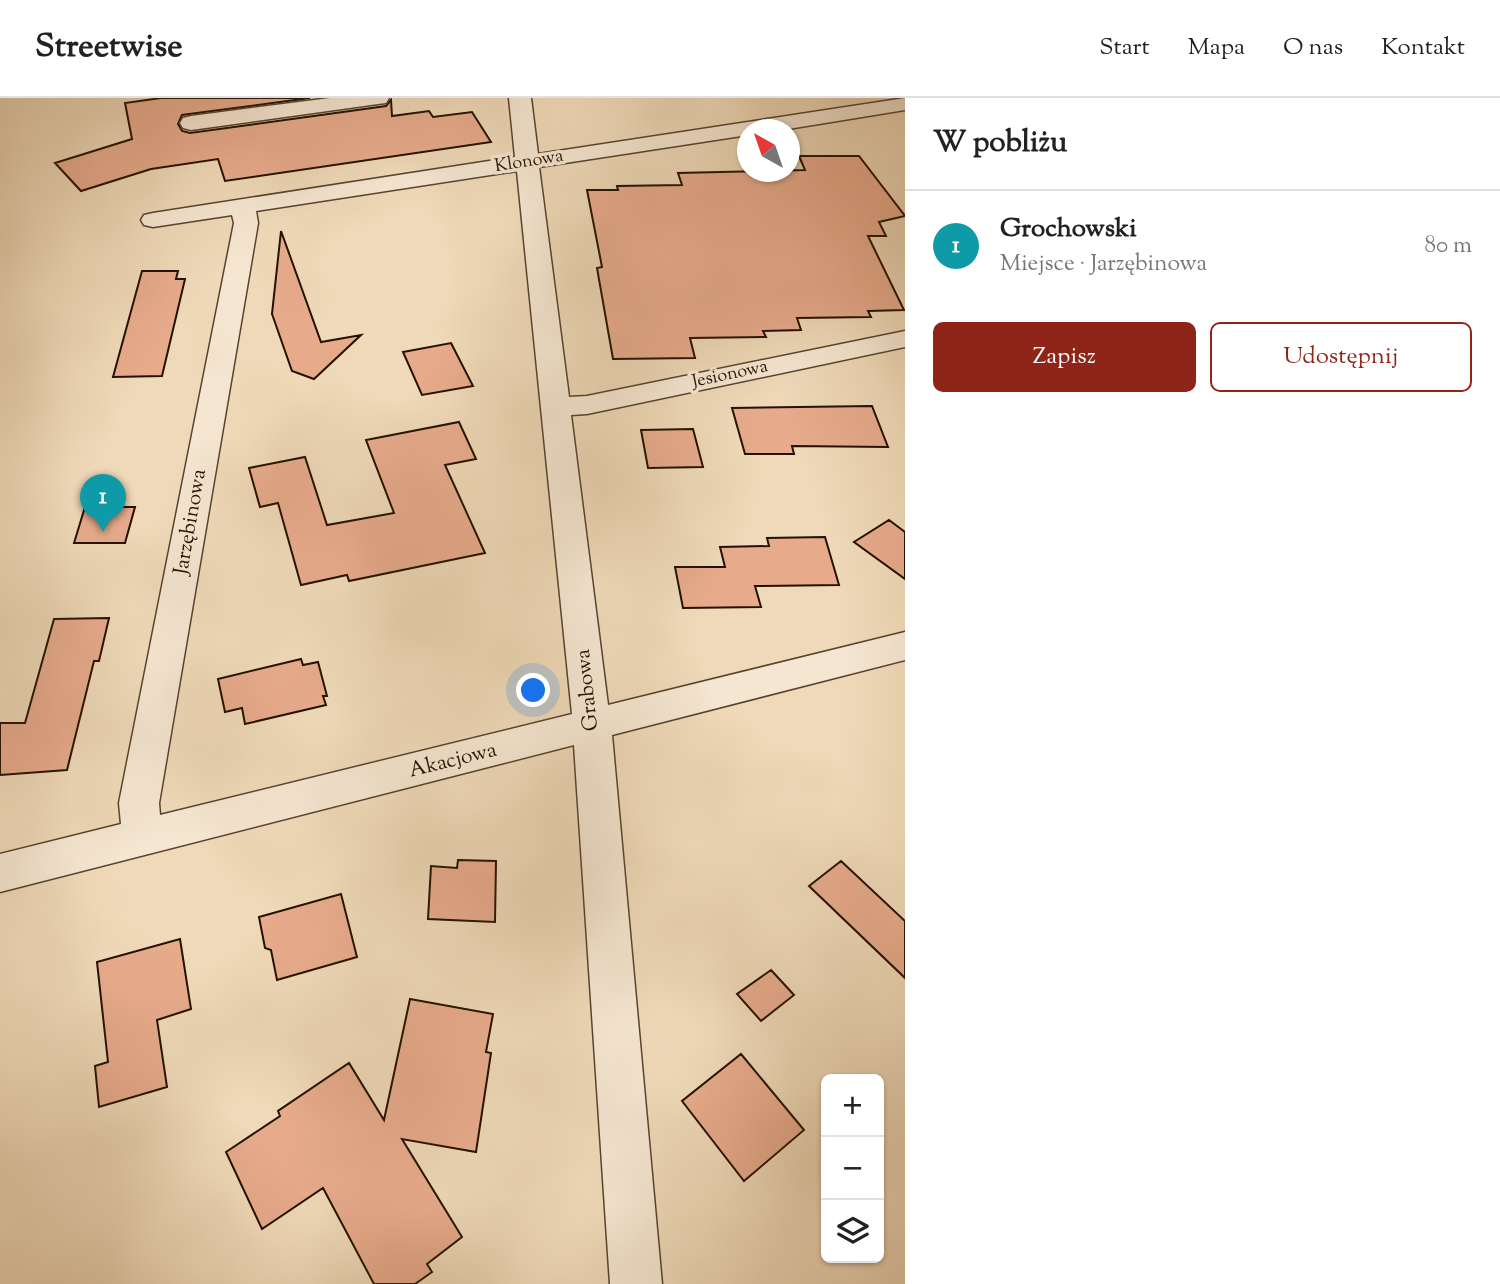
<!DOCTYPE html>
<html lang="pl">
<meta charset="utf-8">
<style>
:root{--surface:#fff;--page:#f6f6f6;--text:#222;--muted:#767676;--line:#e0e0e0;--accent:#8f2418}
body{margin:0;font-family:"Sorts Mill Goudy",serif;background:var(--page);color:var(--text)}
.controls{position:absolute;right:21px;bottom:21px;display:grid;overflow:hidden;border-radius:10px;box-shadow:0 2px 5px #0004}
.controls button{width:63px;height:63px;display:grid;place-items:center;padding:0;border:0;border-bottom:2px solid var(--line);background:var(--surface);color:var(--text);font:35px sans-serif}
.compass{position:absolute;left:737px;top:21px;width:63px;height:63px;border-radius:50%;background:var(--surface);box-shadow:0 2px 5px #0004;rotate:320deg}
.you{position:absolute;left:534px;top:593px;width:24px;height:24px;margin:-18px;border:5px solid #fff;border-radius:50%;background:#1a73e8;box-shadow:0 0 0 10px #1a73e833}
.badge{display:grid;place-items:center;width:46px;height:46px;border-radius:50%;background:var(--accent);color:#fff;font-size:23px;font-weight:700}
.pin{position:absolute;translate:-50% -58px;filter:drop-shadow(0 2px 4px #0008)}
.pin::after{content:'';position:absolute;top:37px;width:24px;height:21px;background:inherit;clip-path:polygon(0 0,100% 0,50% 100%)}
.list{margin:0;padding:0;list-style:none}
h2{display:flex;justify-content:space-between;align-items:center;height:91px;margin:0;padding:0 28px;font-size:30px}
h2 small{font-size:23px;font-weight:400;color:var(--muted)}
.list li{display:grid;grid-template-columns:46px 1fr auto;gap:21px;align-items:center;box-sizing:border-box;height:112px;padding:0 28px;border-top:2px solid var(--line)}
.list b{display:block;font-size:26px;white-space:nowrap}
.list p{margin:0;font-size:23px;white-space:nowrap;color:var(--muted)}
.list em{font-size:23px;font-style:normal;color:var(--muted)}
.actions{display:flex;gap:14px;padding:21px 28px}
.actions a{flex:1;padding:16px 0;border:2px solid var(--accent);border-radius:10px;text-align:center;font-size:24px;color:var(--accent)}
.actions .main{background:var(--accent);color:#fff}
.icon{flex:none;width:38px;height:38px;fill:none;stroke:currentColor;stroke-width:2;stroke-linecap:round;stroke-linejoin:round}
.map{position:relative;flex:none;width:905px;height:1186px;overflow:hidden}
header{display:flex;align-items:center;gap:42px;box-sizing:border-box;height:98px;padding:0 35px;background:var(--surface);border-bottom:2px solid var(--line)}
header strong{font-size:33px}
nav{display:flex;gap:38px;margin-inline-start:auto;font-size:24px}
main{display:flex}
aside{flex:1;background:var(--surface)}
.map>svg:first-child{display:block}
</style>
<header>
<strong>Streetwise</strong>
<nav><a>Start</a><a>Mapa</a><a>O nas</a><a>Kontakt</a></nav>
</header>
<main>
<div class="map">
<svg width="905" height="1186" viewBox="0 0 905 1186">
<rect width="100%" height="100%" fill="#efd9b8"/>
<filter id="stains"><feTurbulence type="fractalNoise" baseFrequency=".00286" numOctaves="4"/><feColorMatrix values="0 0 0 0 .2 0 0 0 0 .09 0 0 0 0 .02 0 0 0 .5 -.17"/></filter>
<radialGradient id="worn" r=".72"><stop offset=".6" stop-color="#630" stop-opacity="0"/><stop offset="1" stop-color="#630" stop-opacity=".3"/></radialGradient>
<!-- building -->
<path fill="#e7ab8c" stroke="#241101" stroke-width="2" d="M 161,0 L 310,0 L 182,17 L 178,26 L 182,33 L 190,35 L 386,8 L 391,2 L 392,18 L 429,13 L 433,19 L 472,14 L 491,44 L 225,83 L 218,61 L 151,71 L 81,93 L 55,65 L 132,41 L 125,5 Z
M 799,58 L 859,58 L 905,118 L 879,124 L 886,138 L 868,138 L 904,212 L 868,213 L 871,219 L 797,220 L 801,232 L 763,233 L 766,239 L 690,240 L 695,260 L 613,261 L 597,170 L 602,169 L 587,92 L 618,92 L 617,88 L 682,87 L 678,75 L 805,72 Z
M 281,133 L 321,244 L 361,237 L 314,281 L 292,273 L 272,216 Z
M 142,173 L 178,173 L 176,181 L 185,181 L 162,278 L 113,279 Z
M 451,245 L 473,288 L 422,297 L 403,254 Z
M 872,308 L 888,349 L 792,348 L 794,356 L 745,356 L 732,310 Z
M 459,324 L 476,361 L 445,367 L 485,455 L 349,483 L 347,477 L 301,487 L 278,405 L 260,409 L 249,370 L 305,359 L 327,427 L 394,415 L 366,342 Z
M 693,331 L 703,369 L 648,370 L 641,332 Z
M 85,409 L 135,409 L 125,445 L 74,445 Z
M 889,422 L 905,434 L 905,481 L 854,444 Z
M 825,439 L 839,487 L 755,488 L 761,509 L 683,510 L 675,469 L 725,469 L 720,449 L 769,448 L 767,440 Z
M 109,520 L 99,563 L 94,563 L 67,672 L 0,677 L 0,625 L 25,625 L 54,521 Z
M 301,561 L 303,567 L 318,564 L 327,598 L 323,598 L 326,607 L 245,626 L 242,610 L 225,614 L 218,581 Z
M 458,762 L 496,763 L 495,824 L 428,821 L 431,768 L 457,770 Z
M 841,763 L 905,823 L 905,880 L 809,788 Z
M 341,796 L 357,859 L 277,882 L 271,852 L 265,850 L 259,819 Z
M 180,841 L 191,911 L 157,922 L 167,989 L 99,1009 L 95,968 L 108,964 L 97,864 Z
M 771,872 L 794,897 L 761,923 L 737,896 Z
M 410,901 L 493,916 L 486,954 L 491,955 L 476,1054 L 402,1041 L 462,1139 L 427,1166 L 432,1174 L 415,1186 L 374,1186 L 323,1090 L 262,1131 L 226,1054 L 280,1018 L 278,1013 L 349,965 L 384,1022 Z
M 741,956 L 804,1032 L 744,1083 L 682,1003 Z"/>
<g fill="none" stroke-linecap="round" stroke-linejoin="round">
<!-- street casing -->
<g stroke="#57432f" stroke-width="3">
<path id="street" d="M 330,0 L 389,0 L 386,5 L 378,6 L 191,32 L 183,30 L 180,25 L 183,20 L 191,18 Z
M 509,0 L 531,0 L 538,56 L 905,0 L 905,12 L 782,32 L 748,32 L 748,37 L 539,69 L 569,299 L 587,298 L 905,233 L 905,249 L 587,316 L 571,317 L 608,607 L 905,534 L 905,562 L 612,637 L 662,1186 L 610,1186 L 574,647 L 0,794 L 0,756 L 121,726 L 119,705 L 234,125 L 232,117 L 153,129 L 144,127 L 141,122 L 144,117 L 153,115 L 515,59 ZM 517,73 L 572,616 L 160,717 L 159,705 L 258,125 L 256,113 Z"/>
</g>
<!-- street -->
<use href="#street" fill="#f5e6d1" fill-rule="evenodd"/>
</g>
<g text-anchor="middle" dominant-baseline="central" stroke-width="7" stroke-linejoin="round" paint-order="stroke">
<!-- far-street labels -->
<g font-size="18" fill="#241101" stroke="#f5e6d1">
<text transform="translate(529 64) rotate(-9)">Klonowa</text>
<text transform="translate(730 277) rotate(-12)">Jesionowa</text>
</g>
<!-- street labels -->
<g font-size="21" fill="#241101" stroke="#f5e6d1">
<text transform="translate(191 424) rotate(-80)">Jarzębinowa</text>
<text transform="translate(588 592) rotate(-96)">Grabowa</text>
<text transform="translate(453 663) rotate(-14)">Akacjowa</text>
</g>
</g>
<rect width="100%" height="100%" filter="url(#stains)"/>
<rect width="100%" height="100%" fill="url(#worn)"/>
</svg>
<div class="controls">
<button>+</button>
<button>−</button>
<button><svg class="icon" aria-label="layers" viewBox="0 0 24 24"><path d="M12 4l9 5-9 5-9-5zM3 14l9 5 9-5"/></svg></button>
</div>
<svg class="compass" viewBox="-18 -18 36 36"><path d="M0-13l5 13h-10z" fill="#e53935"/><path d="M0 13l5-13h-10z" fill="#767676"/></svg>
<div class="you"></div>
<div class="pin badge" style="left:103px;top:434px;background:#0f9aa8">1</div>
</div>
<aside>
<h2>W pobliżu<small></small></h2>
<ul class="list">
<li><span class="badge" style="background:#0f9aa8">1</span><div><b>Grochowski</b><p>Miejsce · Jarzębinowa</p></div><em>80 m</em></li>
</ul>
<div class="actions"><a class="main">Zapisz</a><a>Udostępnij</a></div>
</aside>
</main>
